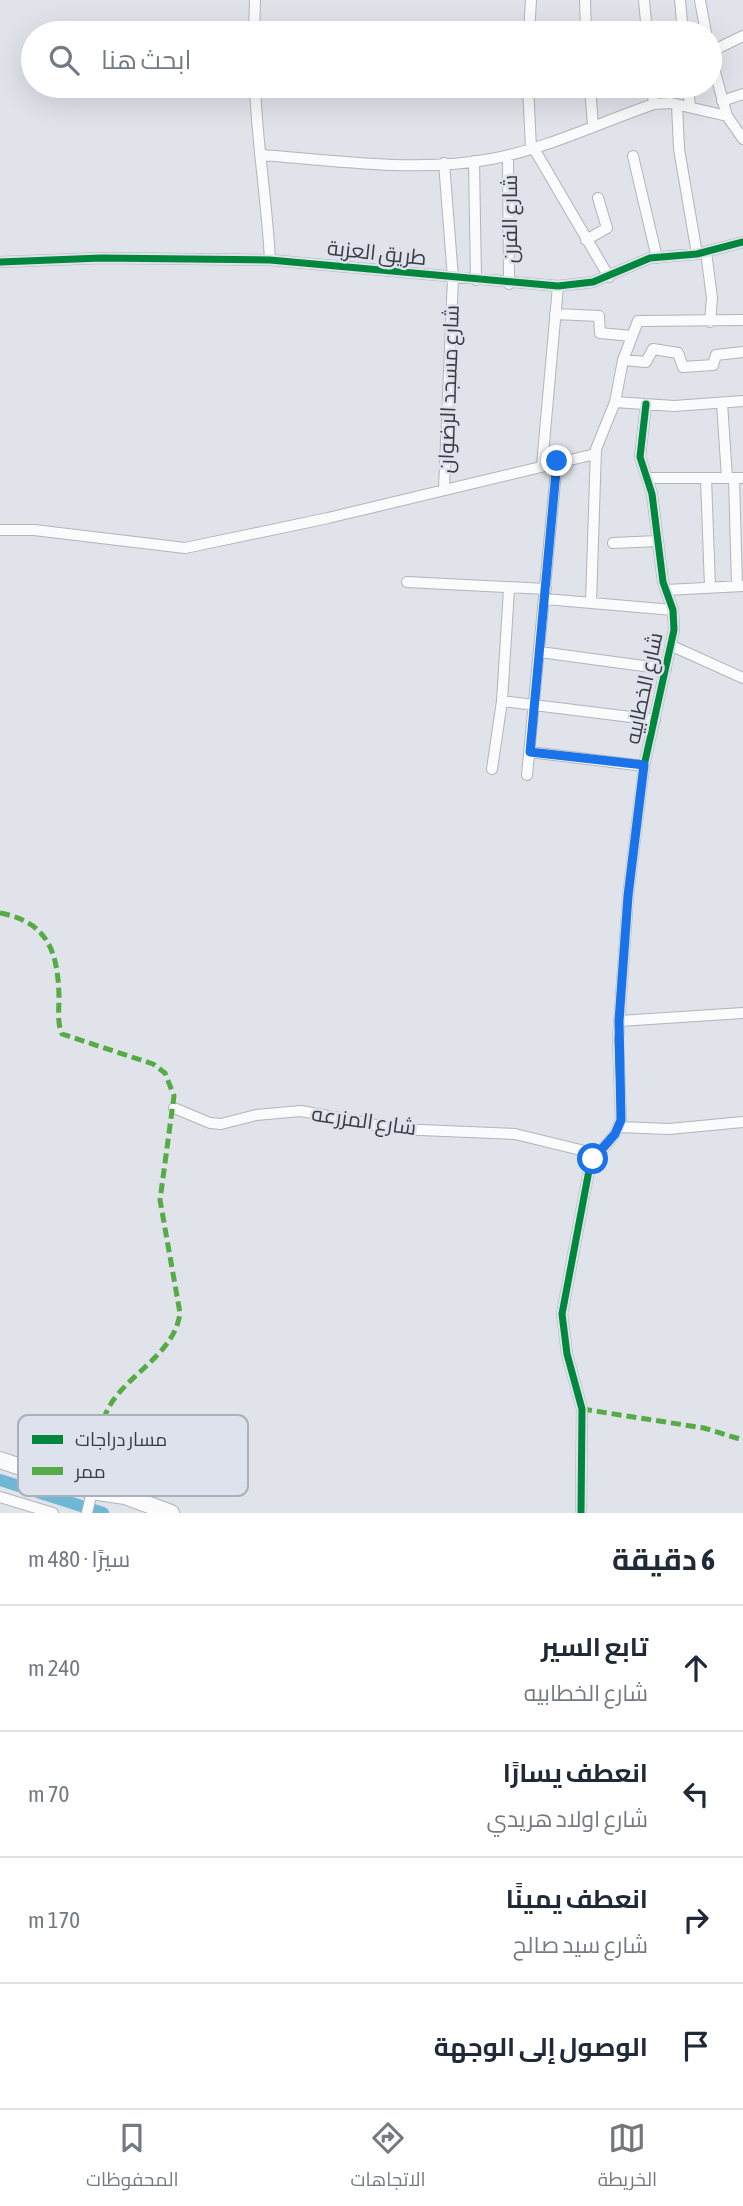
<!DOCTYPE html>
<html lang="ar">
<meta charset="utf-8">
<style>
:root{--surface:#fff;--page:#f2f2f3;--text:#1f2937;--muted:#747a83;--line:#e0e1e3;--accent:#75767c}
body{margin:0;font-family:"Asap Condensed",Cairo,sans-serif;background:var(--page);color:var(--text);direction:rtl}
.stop{position:absolute;width:21px;height:21px;margin:-16px;border:5px solid #1a73e8;border-radius:50%;background:#fff}
.stop.end{background:#1a73e8;border-color:#fff;box-shadow:0 2px 7px #0008}
.list{margin:0;padding:0;list-style:none}
h2{display:flex;justify-content:space-between;align-items:center;height:91px;margin:0;padding:0 28px;font-size:30px}
h2 small{font-size:23px;font-weight:400;color:var(--muted)}
.list li{display:grid;grid-template-columns:46px 1fr auto;gap:21px;align-items:center;box-sizing:border-box;height:126px;padding:0 28px;border-top:2px solid var(--line)}
.list b{display:block;font-size:26px;white-space:nowrap}
.list p{margin:0;font-size:23px;white-space:nowrap;color:var(--muted)}
.list em{font-size:23px;font-style:normal;color:var(--muted)}
.icon{flex:none;width:38px;height:38px;fill:none;stroke:currentColor;stroke-width:2;stroke-linecap:round;stroke-linejoin:round}
.map{position:relative;flex:none;width:743px;height:1513px;overflow:hidden;direction:ltr}
.search{position:absolute;background:var(--surface);box-shadow:0 7px 28px #0002;left:21px;right:21px;top:21px;height:77px;display:flex;align-items:center;gap:18px;box-sizing:border-box;padding:0 24px;border-radius:38px;color:var(--muted);font-size:26px}
.sheet{height:595px;background:var(--surface)}
nav{display:flex;justify-content:space-around;align-items:center;box-sizing:border-box;height:98px;border-top:2px solid var(--line);background:var(--surface);font-size:19px;color:var(--muted)}
nav a{display:grid;justify-items:center;gap:4px}
nav .on{color:var(--accent)}
.map>svg:first-child{display:block}
</style>
<div class="map">
<svg width="743" height="1513" viewBox="0 0 743 1513">
<rect width="100%" height="100%" fill="#e0e3ea"/>
<g fill="none" stroke-linecap="round" stroke-linejoin="round">
<!-- canal -->
<path stroke="#6eb8d6" stroke-width="12" d="M 0,1480 L 103,1513"/>
<!-- street casing -->
<g stroke="#b1b4b8" stroke-width="12">
<path id="street" d="M 585,0 L 586,33
M 644,0 L 647,33
M 680,0 L 683,33
M 700,0 L 706,33
M 254,33 L 255,0
M 529,33 L 531,0
M 710,52 L 743,36
M 710,54 L 727,116 L 743,139
M 255,86 C 257,144 267,201 270,260
M 528,86 L 531,148
M 590,86 L 593,126
M 652,86 L 654,104
M 688,86 L 690,107
M 722,101 L 743,94
M 677,105 L 679,149 L 697,254
M 533,147 L 609,277
M 260,155 C 336,160 416,173 491,159 C 546,149 601,122 654,104 L 671,103 L 727,116
M 508,155 L 509,284
M 633,156 L 657,258
M 474,161 L 476,280
M 586,240 L 607,228 L 598,198
M 706,252 L 712,298 L 710,322
M 0,262 L 101,258 L 270,260 L 558,286 L 593,282 L 650,258 L 697,254 L 743,242
M 555,314 L 599,316 L 600,333 L 631,336
M 623,360 L 646,362 L 653,349 L 678,353 L 683,367 L 713,365 L 716,355 L 743,352
M 615,402 L 674,406 L 743,401
M 722,403 L 727,478
M 542,465 L 558,286
M 647,478 L 743,478
M 706,478 L 710,587
M 734,478 L 737,586
M 444,489 L 453,278 L 444,163
M 0,530 L 34,530 L 185,548 L 328,518 L 595,454
M 613,543 L 658,541
M 407,582 L 546,589
M 666,590 L 743,586
M 545,599 L 673,610
M 591,603 L 596,449 L 615,402 L 623,360 L 638,321 L 743,320
M 672,646 L 743,678
M 540,652 L 666,669
M 502,701 L 509,589
M 530,752 L 644,766
M 492,769 L 502,701 L 655,720
M 527,775 L 557,461
M 619,1021 L 743,1013
M 174,1108 L 210,1123 L 221,1124 L 256,1115 L 301,1111 L 397,1129 L 515,1134 L 597,1154
M 619,1127 L 669,1129 L 743,1122
M 0,1497 L 53,1513
M 87,1513 L 92,1491
M 581,1513 L 582,1409 L 567,1354 L 562,1314 L 590,1165 L 615,1134 L 621,1120 L 618,1040 L 628,896 L 644,766 L 674,630 L 673,610 L 663,582 L 652,494 L 640,457 L 646,404"/>
</g>
<!-- secondary casing -->
<g stroke="#b1b4b8" stroke-width="18">
<path id="secondary" d="M 0,1460 L 92,1491 L 125,1496 L 171,1513"/>
</g>
<!-- street -->
<use href="#street" stroke="#fafbfc" stroke-width="10"/>
<!-- secondary -->
<use href="#secondary" stroke="#fafbfc" stroke-width="16"/>
<!-- quiet -->
<path stroke="#55ac46" stroke-width="5" stroke-dasharray="10 5" stroke-linecap="butt" d="M 0,913 C 48,922 58,952 59,997 C 59,1009 57,1023 62,1034 L 153,1064 L 165,1073 L 174,1096 L 160,1200 L 180,1313 C 175,1352 132,1372 112,1402 C 95,1429 95,1460 92,1491
M 582,1409 L 704,1428 L 743,1440"/>
<!-- cycleway casing -->
<g stroke="#dde2ed" stroke-width="11">
<path id="cycleway" d="M 0,262 L 101,258 L 270,260 L 558,286 L 593,282 L 650,258 L 697,254 L 743,242
M 581,1513 L 582,1409 L 567,1354 L 562,1314 L 590,1165 L 615,1134 L 621,1120 L 618,1040 L 628,896 L 644,766 L 674,630 L 673,610 L 663,582 L 652,494 L 640,457 L 646,404"/>
</g>
<!-- cycleway -->
<use href="#cycleway" stroke="#00873e" stroke-width="7"/>
</g>
<g fill="none" stroke-linecap="round" stroke-linejoin="round">
<!-- route -->
<path stroke="#1a73e8" stroke-width="9" d="M 557,461 L 530,752 L 644,765 L 628,896 L 619,1021 L 621,1120 L 615,1134 L 593,1159"/>
</g>
<g text-anchor="middle" dominant-baseline="central" stroke-width="5" stroke-linejoin="round" paint-order="stroke">
<!-- street labels -->
<g font-size="21" fill="#3b3c41" stroke="#dde2ed">
<text transform="translate(509 219) rotate(-90)">شارع الفرن</text>
<text transform="translate(377 252) rotate(6)">طريق العزبة</text>
<text transform="translate(448 389) rotate(-88)">شارع مسجد الرضوان</text>
<text transform="translate(643 688) rotate(-78)">شارع الخطابيه</text>
<text transform="translate(364 1120) rotate(8)">شارع المزرعه</text>
</g>
</g>
<!-- legend -->
<rect x="18" y="1415" width="230" height="81" rx="10" fill="#dde2ed" stroke="#acb0b9" stroke-width="2"/>
<rect x="32" y="1435" width="31" height="9" fill="#00873e"/>
<rect x="32" y="1467" width="31" height="8" fill="#55ac46"/>
<g font-size="19" fill="#3b3c41">
<text x="75" y="1446">مسار دراجات</text>
<text x="75" y="1478">ممر</text>
</g>
</svg>
<div class="stop" style="left:593px;top:1159px"></div>
<div class="stop end" style="left:557px;top:461px"></div>
<div class="search"><svg class="icon" aria-label="search" viewBox="0 0 24 24"><circle cx="10" cy="10" r="6"/><path d="M15 15l6 6"/></svg>ابحث هنا</div>
</div>
<section class="sheet">
<h2>6 دقيقة<small>سيرًا · 480 m</small></h2>
<ul class="list">
<li><svg class="icon" aria-label="ahead" viewBox="0 0 24 24"><path d="M12 20V5M6 11l6-6 6 6"/></svg><div><b>تابع السير</b><p>شارع الخطابيه</p></div><em>240 m</em></li>
<li><svg class="icon" aria-label="left" viewBox="0 0 24 24"><path d="M17 20v-9H6M10 6l-5 5 5 5"/></svg><div><b>انعطف يسارًا</b><p>شارع اولاد هريدي</p></div><em>70 m</em></li>
<li><svg class="icon" aria-label="right" viewBox="0 0 24 24"><path d="M7 20v-9h11M14 6l5 5-5 5"/></svg><div><b>انعطف يمينًا</b><p>شارع سيد صالح</p></div><em>170 m</em></li>
<li><svg class="icon" aria-label="arrive" viewBox="0 0 24 24"><path d="M6 21V4h12l-3 4 3 4H6"/></svg><div><b>الوصول إلى الوجهة</b></div></li>
</ul>
</section>
<nav>
<a class="on"><svg class="icon" aria-label="map" viewBox="0 0 24 24"><path d="M3 6l6-2 6 2 6-2v14l-6 2-6-2-6 2zM9 4v14M15 6v14"/></svg>الخريطة</a>
<a><svg class="icon" aria-label="directions" viewBox="0 0 24 24"><path d="M12 3l9 9-9 9-9-9zM9 14v-3h6M13 9l2 2-2 2"/></svg>الاتجاهات</a>
<a><svg class="icon" aria-label="saved" viewBox="0 0 24 24"><path d="M7 4h10v16l-5-4-5 4z"/></svg>المحفوظات</a>
</nav>
